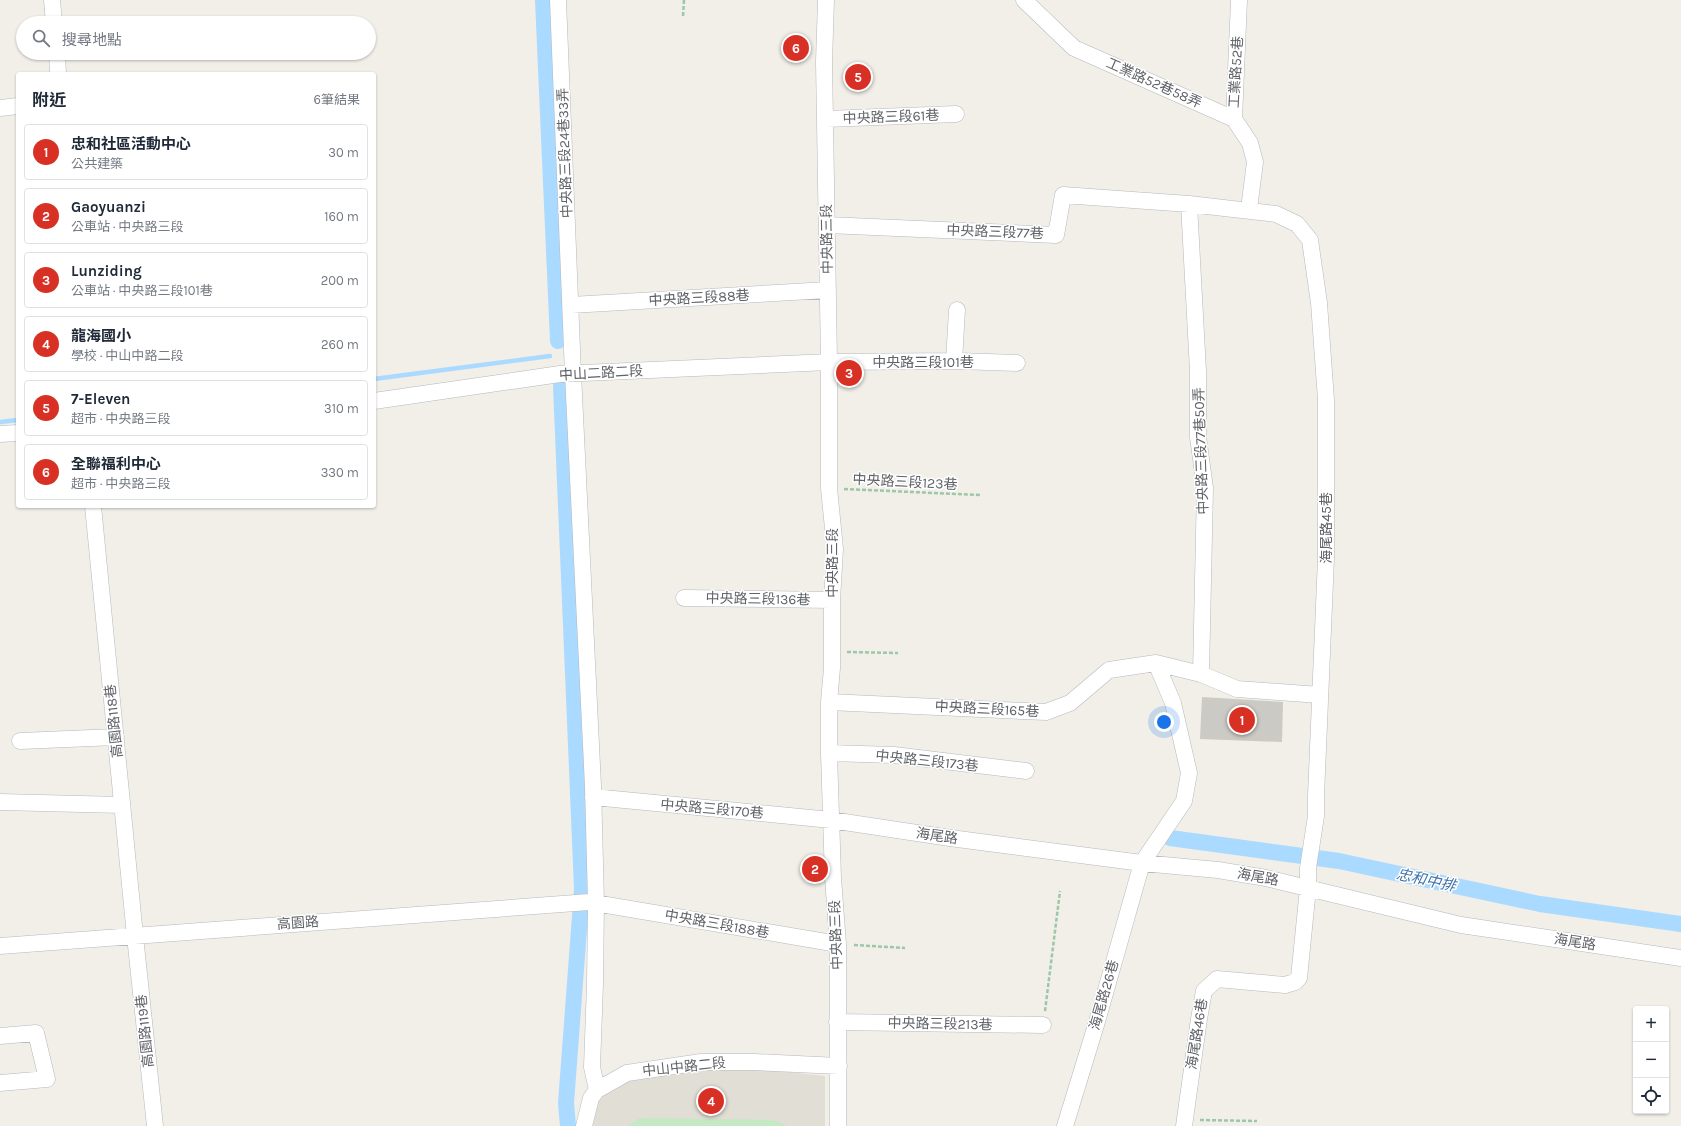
<!DOCTYPE html>
<html lang="zh-TW">
<meta charset="utf-8">
<style>
:root{--surface:#fff;--page:#f6f6f7;--text:#1f2937;--muted:#747a83;--line:#e0e1e3;--accent:#d93025}
body{margin:0;font-family:Karla,"Noto Sans TC",sans-serif;background:var(--page);color:var(--text)}
.controls{position:absolute;right:12px;bottom:12px;display:grid;overflow:hidden;border-radius:4px;box-shadow:0 1px 3px #0004}
.controls button{width:36px;height:36px;display:grid;place-items:center;padding:0;border:0;border-bottom:1px solid var(--line);background:var(--surface);color:var(--text);font:20px sans-serif}
.you{position:absolute;left:1164px;top:722px;width:14px;height:14px;margin:-10px;border:3px solid #fff;border-radius:50%;background:#1a73e8;box-shadow:0 0 0 6px #1a73e833}
.badge{display:grid;place-items:center;width:26px;height:26px;border-radius:50%;background:var(--accent);color:#fff;font-size:13px;font-weight:700}
.pin{position:absolute;translate:-50% -50%;border:2px solid #fff;box-shadow:0 1px 4px #0006}
.list{margin:0;padding:0;list-style:none}
h2{display:flex;justify-content:space-between;align-items:center;height:52px;margin:0;padding:0 16px;font-size:17px}
h2 small{font-size:13px;font-weight:400;color:var(--muted)}
.list li{display:grid;grid-template-columns:26px 1fr auto;gap:12px;align-items:center;box-sizing:border-box;height:56px;margin:0 8px 8px;padding:0 8px;border:1px solid var(--line);border-radius:4px}
.list b{display:block;font-size:15px;white-space:nowrap}
.list p{margin:0;font-size:13px;white-space:nowrap;color:var(--muted)}
.list em{font-size:13px;font-style:normal;color:var(--muted)}
.icon{flex:none;width:22px;height:22px;fill:none;stroke:currentColor;stroke-width:2;stroke-linecap:round;stroke-linejoin:round}
.map{position:relative;flex:none;width:1681px;height:1126px;overflow:hidden}
.search{position:absolute;background:var(--surface);box-shadow:0 1px 3px #0004;left:16px;top:16px;width:360px;height:44px;display:flex;align-items:center;gap:10px;box-sizing:border-box;padding:0 14px;border-radius:22px;color:var(--muted);font-size:15px}
.panel{position:absolute;background:var(--surface);box-shadow:0 1px 3px #0004;left:16px;top:72px;width:360px;height:436px;border-radius:4px}
.map>svg:first-child{display:block}
</style>
<div class="map">
<svg width="1681" height="1126" viewBox="0 0 1681 1126">
<rect width="100%" height="100%" fill="#f1efe8"/>
<!-- education -->
<path fill="#e1ded6" d="M 709,1068 L 751,1068 L 825,1076 L 825,1126 L 592,1126 L 592,1112 L 602,1090 L 619,1081 Z"/>
<!-- pitch -->
<path fill="#c5e8c5" d="M 640,1118 L 773,1120 L 788,1126 L 627,1126 Z"/>
<g fill="none" stroke-linecap="round" stroke-linejoin="round">
<!-- stream -->
<path stroke="#aadaff" stroke-width="4.5" d="M 374,379 L 550,356
M 0,422 L 18,420"/>
<!-- canal -->
<path stroke="#aadaff" stroke-width="16" d="M 543,0 L 558,341
M 561,386 L 582,889 L 566,1103 L 568,1126
M 1170,838 L 1339,861 L 1540,904 L 1681,924"/>
</g>
<!-- building -->
<path fill="#cccac5" d="M 1202,697 L 1283,702 L 1282,742 L 1200,739 Z"/>
<g fill="none" stroke-linecap="round" stroke-linejoin="round">
<!-- minor casing -->
<g stroke="#b5b8bc" stroke-width="17">
<path id="minor" d="M 52,0 L 54,23
M 558,0 L 573,374 L 593,786 L 596,903 L 595,984 L 592,1067 L 597,1090
M 826,0 L 824,62 L 829,362 L 829,488 L 835,549 L 832,600 L 832,668 L 829,702 L 829,753 L 833,878 L 838,944 L 838,1126
M 1024,0 L 1074,48 L 1234,119
M 1239,0 L 1234,119 L 1250,143 L 1255,162 L 1249,209
M 57,53 L 58,74
M 0,108 L 18,106
M 826,119 L 956,114
M 1189,204 L 1198,371 L 1198,437 L 1205,488 L 1201,674
M 827,225 L 1056,235 L 1063,195 L 1189,204 L 1276,214 L 1297,224 L 1310,240 L 1319,303 L 1326,400 L 1326,558 L 1316,796 L 1316,816 L 1308,868 L 1308,888 L 1299,978 L 1295,982 L 1285,985 L 1217,979 L 1204,991 L 1199,1019 L 1184,1126
M 571,305 L 828,290
M 954,361 L 957,310
M 374,401 L 560,374 L 829,362 L 958,361 L 1017,363
M 0,434 L 18,433
M 93,506 L 135,936 L 155,1126
M 684,598 L 832,600
M 829,702 L 1046,712 L 1070,703 L 1109,670 L 1156,663 L 1201,674 L 1237,689 L 1320,695
M 20,741 L 116,737
M 829,753 L 894,755 L 1026,771
M 593,797 L 831,820 L 950,838 L 1142,863 L 1218,870 L 1266,878 L 1461,925 L 1681,958
M 0,802 L 122,805
M 0,946 L 589,902 L 838,944
M 837,1022 L 1043,1025
M 0,1036 L 36,1033 L 47,1079 L 0,1083
M 584,1126 L 591,1098 L 597,1090 L 627,1073 L 701,1062 L 754,1062 L 839,1066
M 1065,1126 L 1096,1025 L 1142,863 L 1184,801 L 1189,773 L 1173,703 L 1156,663"/>
</g>
<!-- path -->
<path stroke="#9cc7a9" stroke-width="2.5" stroke-dasharray="4 2" stroke-linecap="butt" d="M 683,16 L 684,0
M 844,489 L 980,495
M 847,652 L 898,653
M 854,945 L 905,948
M 1045,1011 L 1060,891
M 1200,1120 L 1257,1121"/>
<!-- minor -->
<use href="#minor" stroke="#fff" stroke-width="16"/>
</g>
<g text-anchor="middle" dominant-baseline="central" stroke-width="3" stroke-linejoin="round" paint-order="stroke">
<!-- street labels -->
<g font-size="14" fill="#5f6368" stroke="#fff">
<text transform="translate(1236 72) rotate(-87)">工業路52巷</text>
<text transform="translate(1154 83) rotate(24)">工業路52巷58弄</text>
<text transform="translate(891 117) rotate(-2)">中央路三段61巷</text>
<text transform="translate(565 153) rotate(-92)">中央路三段24巷33弄</text>
<text transform="translate(995 232) rotate(2)">中央路三段77巷</text>
<text transform="translate(827 239) rotate(-91)">中央路三段</text>
<text transform="translate(699 298) rotate(-3)">中央路三段88巷</text>
<text x="923" y="362">中央路三段101巷</text>
<text transform="translate(601 373) rotate(-3)">中山二路二段</text>
<text transform="translate(1201 451) rotate(-92)">中央路三段77巷50弄</text>
<text transform="translate(905 482) rotate(3)">中央路三段123巷</text>
<text transform="translate(1326 528) rotate(-90)">海尾路45巷</text>
<text transform="translate(832 563) rotate(-90)">中央路三段</text>
<text transform="translate(758 599) rotate(1)">中央路三段136巷</text>
<text transform="translate(987 709) rotate(3)">中央路三段165巷</text>
<text transform="translate(114 721) rotate(-96)">高園路118巷</text>
<text transform="translate(927 761) rotate(6)">中央路三段173巷</text>
<text transform="translate(712 809) rotate(5)">中央路三段170巷</text>
<text transform="translate(937 836) rotate(8)">海尾路</text>
<text transform="translate(1258 877) rotate(10)">海尾路</text>
<text transform="translate(298 923) rotate(-4)">高園路</text>
<text transform="translate(717 924) rotate(10)">中央路三段188巷</text>
<text transform="translate(836 935) rotate(-92)">中央路三段</text>
<text transform="translate(1575 942) rotate(9)">海尾路</text>
<text transform="translate(1104 995) rotate(-74)">海尾路26巷</text>
<text transform="translate(940 1024) rotate(1)">中央路三段213巷</text>
<text transform="translate(145 1031) rotate(-96)">高園路119巷</text>
<text transform="translate(1197 1034) rotate(-81)">海尾路46巷</text>
<text transform="translate(684 1067) rotate(-6)">中山中路二段</text>
</g>
<!-- water labels -->
<g font-size="15" font-style="italic" fill="#4174aa" stroke="#fff">
<text transform="translate(1426 880) rotate(12)">忠和中排</text>
</g>
</g>
</svg>
<div class="controls">
<button>+</button>
<button>−</button>
<button><svg class="icon" aria-label="locate" viewBox="0 0 24 24"><circle cx="12" cy="12" r="6"/><path d="M12 2v4M12 18v4M2 12h4M18 12h4"/></svg></button>
</div>
<div class="you"></div>
<div class="pin badge" style="left:1242px;top:720px">1</div>
<div class="pin badge" style="left:815px;top:869px">2</div>
<div class="pin badge" style="left:849px;top:373px">3</div>
<div class="pin badge" style="left:711px;top:1101px">4</div>
<div class="pin badge" style="left:858px;top:77px">5</div>
<div class="pin badge" style="left:796px;top:48px">6</div>
<div class="search"><svg class="icon" aria-label="search" viewBox="0 0 24 24"><circle cx="10" cy="10" r="6"/><path d="M15 15l6 6"/></svg>搜尋地點</div>
<section class="panel">
<h2>附近<small>6筆結果</small></h2>
<ul class="list">
<li><span class="badge">1</span><div><b>忠和社區活動中心</b><p>公共建築</p></div><em>30 m</em></li>
<li><span class="badge">2</span><div><b>Gaoyuanzi</b><p>公車站 · 中央路三段</p></div><em>160 m</em></li>
<li><span class="badge">3</span><div><b>Lunziding</b><p>公車站 · 中央路三段101巷</p></div><em>200 m</em></li>
<li><span class="badge">4</span><div><b>龍海國小</b><p>學校 · 中山中路二段</p></div><em>260 m</em></li>
<li><span class="badge">5</span><div><b>7-Eleven</b><p>超市 · 中央路三段</p></div><em>310 m</em></li>
<li><span class="badge">6</span><div><b>全聯福利中心</b><p>超市 · 中央路三段</p></div><em>330 m</em></li>
</ul>
</section>
</div>
